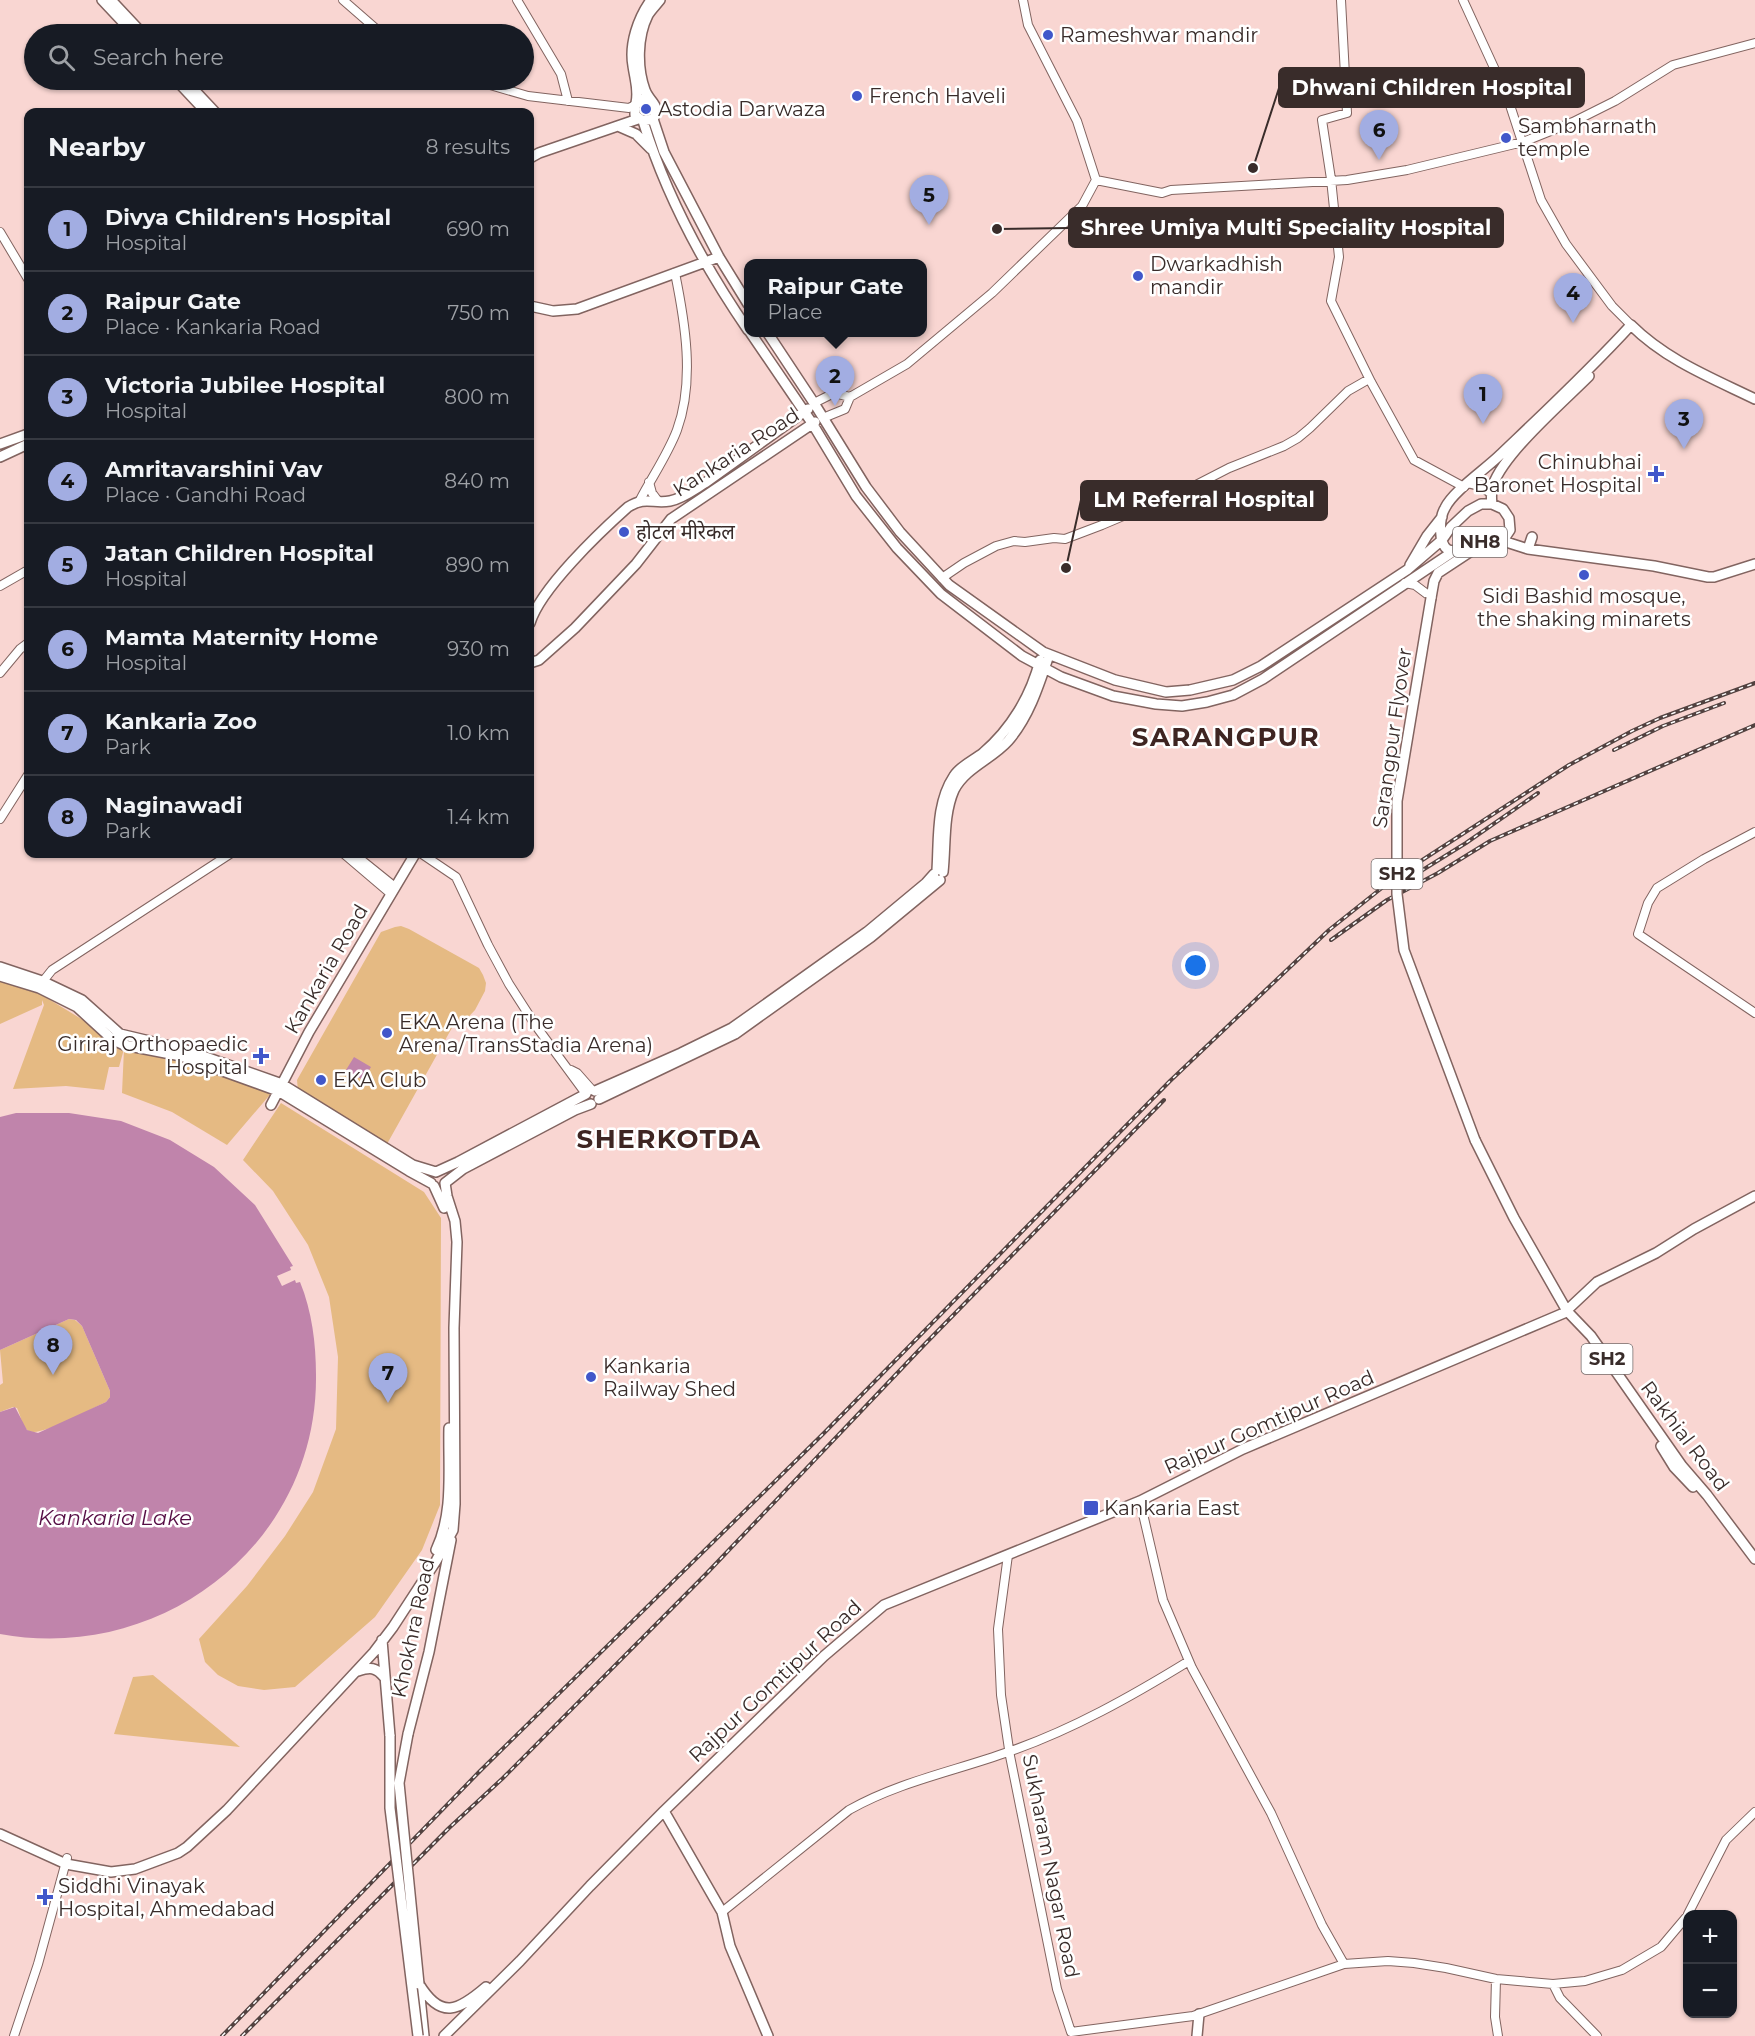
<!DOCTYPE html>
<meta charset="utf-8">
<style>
:root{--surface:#171b24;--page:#242831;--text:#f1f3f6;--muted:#9ea1a6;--line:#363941;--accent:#a2ade2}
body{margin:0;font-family:Montserrat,"Noto Sans Devanagari",sans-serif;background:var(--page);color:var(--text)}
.controls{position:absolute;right:18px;bottom:18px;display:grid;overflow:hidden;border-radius:12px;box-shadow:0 2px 4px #0004}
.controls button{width:54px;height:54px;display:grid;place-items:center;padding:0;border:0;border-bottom:2px solid var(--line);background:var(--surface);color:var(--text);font:30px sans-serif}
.you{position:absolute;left:1196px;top:966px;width:21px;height:21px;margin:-15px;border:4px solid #fff;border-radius:50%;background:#1a73e8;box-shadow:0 0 0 9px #1a73e833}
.badge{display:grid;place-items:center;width:39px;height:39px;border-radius:50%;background:var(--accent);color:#111;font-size:20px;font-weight:700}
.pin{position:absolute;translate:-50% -50px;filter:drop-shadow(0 2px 3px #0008)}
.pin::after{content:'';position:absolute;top:32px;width:21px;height:18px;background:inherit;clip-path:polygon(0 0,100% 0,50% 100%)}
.popup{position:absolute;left:744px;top:259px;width:183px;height:78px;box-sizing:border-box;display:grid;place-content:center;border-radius:12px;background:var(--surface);filter:drop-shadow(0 2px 4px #0005);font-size:20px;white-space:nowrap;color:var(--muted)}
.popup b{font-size:22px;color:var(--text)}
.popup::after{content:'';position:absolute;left:50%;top:100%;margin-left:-12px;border:12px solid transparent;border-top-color:var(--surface)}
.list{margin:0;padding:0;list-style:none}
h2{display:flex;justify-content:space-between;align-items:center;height:78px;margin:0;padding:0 24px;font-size:26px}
h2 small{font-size:20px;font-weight:400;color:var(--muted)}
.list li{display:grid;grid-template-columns:39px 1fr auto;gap:18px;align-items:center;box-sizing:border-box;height:84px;padding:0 24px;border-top:2px solid var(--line)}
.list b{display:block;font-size:22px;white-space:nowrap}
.list p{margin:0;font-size:20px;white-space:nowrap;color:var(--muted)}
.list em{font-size:20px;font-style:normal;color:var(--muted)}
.icon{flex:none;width:33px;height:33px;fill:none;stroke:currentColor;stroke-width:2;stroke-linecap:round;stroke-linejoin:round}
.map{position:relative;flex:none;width:1755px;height:2036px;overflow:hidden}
.search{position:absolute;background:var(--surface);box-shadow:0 2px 4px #0004;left:24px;top:24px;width:510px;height:66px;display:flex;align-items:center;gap:15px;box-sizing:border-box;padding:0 21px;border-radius:33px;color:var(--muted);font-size:22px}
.panel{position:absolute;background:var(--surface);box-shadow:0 2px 4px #0004;left:24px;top:108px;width:510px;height:750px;border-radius:12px}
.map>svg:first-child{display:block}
</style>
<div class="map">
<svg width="1755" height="2036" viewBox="0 0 1755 2036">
<rect width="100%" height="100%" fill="#f9d6d2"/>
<!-- green -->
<path fill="#e5ba83" d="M 401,926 L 409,929 L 479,968 L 483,975 L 486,983 L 485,991 L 475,1010 L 458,1028 L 453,1026 L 387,1144 L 298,1091 L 297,1080 L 381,932 L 395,927 Z
M 0,981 L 42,995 L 124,1045 L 274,1090 L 227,1145 L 172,1112 L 122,1093 L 124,1049 L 119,1067 L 109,1067 L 104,1090 L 66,1086 L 13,1089 L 44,1005 L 42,1000 L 42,1005 L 0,1024 Z
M 281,1103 L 424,1192 L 441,1218 L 440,1505 L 422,1550 L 375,1617 L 295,1687 L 264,1690 L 238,1686 L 218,1675 L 205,1662 L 199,1639 L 247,1586 L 285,1536 L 313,1492 L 336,1429 L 338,1357 L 329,1297 L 308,1245 L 273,1191 L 243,1160 Z
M 69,1319 L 75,1320 L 82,1326 L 110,1391 L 110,1397 L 106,1402 C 92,1408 37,1440 27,1430 C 22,1425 20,1414 17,1408 L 13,1407 L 0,1412 L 0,1385 L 3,1383 L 0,1350 Z
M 153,1675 L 240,1747 L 114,1734 L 133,1677 Z"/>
<!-- water -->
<path fill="#c084ab" d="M 354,1057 L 371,1067 L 363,1080 L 346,1070 Z
M 16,1113 L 69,1113 L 121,1121 L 170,1140 L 214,1167 L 255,1205 L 293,1266 L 290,1267 L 291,1270 L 277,1276 L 282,1286 L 295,1280 L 296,1283 L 300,1282 C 312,1311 316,1344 316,1375 C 318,1543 162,1664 0,1634 L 0,1412 L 15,1407 L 27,1430 L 38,1433 L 106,1402 L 110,1397 L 110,1391 L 82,1326 L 76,1320 L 69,1319 L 0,1350 L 0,1117 Z"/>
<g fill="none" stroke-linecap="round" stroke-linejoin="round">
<!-- minor casing -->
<g stroke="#826460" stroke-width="10">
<path id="minor" d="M 343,0 L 382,34
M 517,0 L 561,74 L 568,101
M 1341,0 L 1347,113 L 1322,120 L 1331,179 L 1339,257 L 1331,301 L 1371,382 L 1414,460 L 1464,487
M 1463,0 L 1507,96 L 1541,200 L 1566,244 L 1612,306 L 1631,325
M 473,80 L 528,96 L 629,108 L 635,105
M 1096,180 L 1162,193 L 1171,190 L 1347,180 L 1407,170 L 1523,142 L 1573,122 L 1615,101 L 1673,65 L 1755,43
M 0,232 L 28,279
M 814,403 L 834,393 L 850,397
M 823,418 L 845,409 L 850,397 L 907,364 L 992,293 L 1082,206 L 1096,180 L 1077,121 L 1028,25 L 1023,0
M 649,482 L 652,493 L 658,501
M 640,500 C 652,477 668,454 677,430 C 695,381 685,322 675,273
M 942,578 L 964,563 L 996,546 L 1014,541 L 1025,542 L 1054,538 L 1065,539 L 1102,525 L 1194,486 L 1229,468 L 1284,446 L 1298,438 L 1310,428 L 1348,391 L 1369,379
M 1405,583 L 1415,585 L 1427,594
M 0,586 L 28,570
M 0,673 L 20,649 L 28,643
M 0,819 L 28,775
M 1755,832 L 1704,859 L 1657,888 L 1648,903 L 1638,934 L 1755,1013
M 344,854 L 391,894
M 354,854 L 395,887
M 422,854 L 456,877 L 488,945 L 509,984 L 536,1026 L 586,1094
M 40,985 L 52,970 L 230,854
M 571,1070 L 577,1073 L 592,1090
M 1140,1501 L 1163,1600 L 1192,1668 L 1271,1813 L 1322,1925 L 1344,1964
M 1008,1555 L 998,1629 L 1001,1695 L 1010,1756 L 1057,1989 L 1071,2032 L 1193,2016 L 1344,1964 L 1388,1961 L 1414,1963 L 1446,1968 L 1496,1979 L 1553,1984 L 1560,1998 L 1597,2036
M 722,1912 L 849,1810 C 898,1782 955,1771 1008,1752 C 1072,1730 1132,1696 1189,1661
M 1688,1914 L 1726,1840 L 1755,1812
M 1496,1979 L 1495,2017 L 1498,2036
M 1553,1984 L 1585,1981 L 1622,1970 L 1661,1947 L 1688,1915
M 14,2036 L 38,1964 L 67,1858"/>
</g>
<!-- major casing -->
<g stroke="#826460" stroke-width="12">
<path id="major" d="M 102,0 L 134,34
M 111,0 L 143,34
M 176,80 L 206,112
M 185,80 L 215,112
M 650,99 L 642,99 L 635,105 L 635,115 L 643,121 L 653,119 C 662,105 649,102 645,90 C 637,68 637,37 648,15 C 651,10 656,5 660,0
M 636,103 C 639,90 635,80 633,66 C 629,44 638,18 651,0
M 653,119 L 664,152 L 719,257 L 748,304
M 643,121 C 666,196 704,266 748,330
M 620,127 L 636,134 L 651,149
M 530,158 L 539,153 L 638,119
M 530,306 L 553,311 L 577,309 L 719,257
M 750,332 L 812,423 L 856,496 L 897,548 L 941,594 L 1022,656 L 1061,677 L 1113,696 L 1156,704 L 1182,706 L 1207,702 L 1233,695 L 1263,679 L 1454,551
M 767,332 L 814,403 L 866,487 L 900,532 L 949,585 L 1043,652 L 1115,680 L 1166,692 L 1190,690 L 1233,680 L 1261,666 L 1407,570 L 1442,540 L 1451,527 L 1468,511 L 1481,504 L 1492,504 L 1503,509 L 1509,518 L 1510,530 L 1506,536 L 1500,540 L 1475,543 L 1454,551 L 1448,550 C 1438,543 1439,518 1445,508 C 1453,491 1486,469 1501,454 C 1545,412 1590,370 1631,325 C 1666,360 1712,378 1755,399
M 0,444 L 28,434
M 0,457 L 28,444
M 1470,483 L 1483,486 L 1491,493
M 1492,504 C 1491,497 1491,492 1493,485 C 1504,453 1563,402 1589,376
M 1500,540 L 1528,549 L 1654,566 L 1708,577 L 1714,577 L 1755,564
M 1528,549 L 1532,537
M 1410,565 L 1427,536 L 1442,517
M 1431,598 L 1434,581 L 1438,573 L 1485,542
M 530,623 C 540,589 600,532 628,507 C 645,496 653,504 670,501 C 682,499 695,489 705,483 L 808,409
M 530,663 L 539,660 L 575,628 L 636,564 L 671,519 L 815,422
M 937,870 C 939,838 936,803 954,776 C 960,766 974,760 983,753 C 1011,729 1031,696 1040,660
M 943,872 C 946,845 943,815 954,790 C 965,768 992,759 1008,741 C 1029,717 1039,685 1049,655
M 0,967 L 42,981 L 82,1000 L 120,1034 L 183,1049 L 282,1084 L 413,1165 L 436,1172 L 458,1162 L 586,1094
M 0,976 L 39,988 L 77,1007 L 113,1040 L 124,1045 L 181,1056 L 278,1091 L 409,1171 L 431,1183
M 595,1091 L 681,1053 L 732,1028 L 867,932 L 926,883 L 934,874
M 599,1099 L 735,1034 L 871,937 L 940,880
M 271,1105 L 309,1032 L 415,854
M 1475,1140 L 1514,1218 L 1567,1311 L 1591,1336 L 1682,1466 L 1707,1495 L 1755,1559
M 434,1186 L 444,1208
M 1661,1446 L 1674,1467 L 1693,1487
M 436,1550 C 454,1512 448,1469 449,1428
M 382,1640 L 390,1736
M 358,1671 C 370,1667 376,1667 384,1677
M 408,1734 L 429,1652 L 451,1540
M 664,1811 L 722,1912 L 730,1946 L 768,2036
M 0,1834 L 66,1864 L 111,1872 L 135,1869 L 178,1853 L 187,1847 L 227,1810 L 374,1652 L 393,1627 L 436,1561 L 453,1530 L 455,1504 L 454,1328 L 457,1242 L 455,1221 L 447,1196 L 445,1183 L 463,1169 L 575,1110 L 591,1104
M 419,1984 C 441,2020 458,2011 486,1987
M 419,1987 L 424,2036
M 444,2036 L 520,1961 L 590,1886 L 664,1811 L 824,1656 L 884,1605 L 1140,1501 L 1243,1449 L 1564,1313 L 1597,1282 L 1656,1253 L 1694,1229 L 1755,1196
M 1197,2036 L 1199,2014"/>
</g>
<!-- minor -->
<use href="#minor" stroke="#fff" stroke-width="8"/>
<!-- major -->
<use href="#major" stroke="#fff" stroke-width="9"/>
<!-- rail casing -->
<g stroke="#524240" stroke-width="4">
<path id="rail" d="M 1614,750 L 1663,726 L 1724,703
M 1413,876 L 1466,843 L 1538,793
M 1331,940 L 1387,900 L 1438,873 L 1490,841 L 1755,725
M 222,2036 L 480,1771 L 823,1434 L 1170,1081 L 1329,930 L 1393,879 L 1569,765 L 1632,731 L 1660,718 L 1755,683
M 242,2036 L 449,1828 L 503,1778 L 707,1573 L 924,1345 L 1164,1100"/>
</g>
<!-- rail -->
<use href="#rail" stroke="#fff" stroke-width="1.5" stroke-dasharray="4.5" stroke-linecap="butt"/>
<!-- major-bridge casing -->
<g stroke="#826460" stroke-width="12" stroke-linecap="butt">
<path id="major-bridge" d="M 1431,598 L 1397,801 L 1397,894 L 1404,950 L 1475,1140
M 408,1734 L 399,1783 L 419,1984
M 390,1736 L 390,1808 L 418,2036"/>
</g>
<!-- major-bridge -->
<use href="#major-bridge" stroke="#fff" stroke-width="9"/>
</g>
<!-- markers -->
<g fill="#4157ca" stroke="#fff" stroke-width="2">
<circle cx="1048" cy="35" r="6"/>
<circle cx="857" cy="96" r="6"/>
<circle cx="646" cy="109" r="6"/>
<circle cx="1506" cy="138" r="6"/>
<circle cx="1138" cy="276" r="6"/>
<path d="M1653 465h6v6h6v6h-6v6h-6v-6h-6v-6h6z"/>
<circle cx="624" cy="532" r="6"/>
<circle cx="1584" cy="575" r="6"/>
<circle cx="387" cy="1033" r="6"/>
<path d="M258 1047h6v6h6v6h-6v6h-6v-6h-6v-6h6z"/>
<circle cx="321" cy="1080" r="6"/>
<circle cx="591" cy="1377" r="6"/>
<rect x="1083" y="1500" width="16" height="16" rx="3"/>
<path d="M42 1888h6v6h6v6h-6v6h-6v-6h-6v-6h6z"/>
</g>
<g text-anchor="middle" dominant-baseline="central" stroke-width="5" stroke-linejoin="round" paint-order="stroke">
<!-- shield labels -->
<g fill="#fff" stroke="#746b6a" stroke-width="1.5">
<rect x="1453" y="527" width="54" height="30" rx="4.5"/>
<rect x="1371.5" y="859" width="51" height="30" rx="4.5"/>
<rect x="1581.5" y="1344" width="51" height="30" rx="4.5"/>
</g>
<g font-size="18" font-weight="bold" fill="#392c2a">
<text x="1480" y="542">NH8</text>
<text x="1397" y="874">SH2</text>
<text x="1607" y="1359">SH2</text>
</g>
<!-- poi labels -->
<g font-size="20" fill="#392c2a" stroke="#fff" text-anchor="start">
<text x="1060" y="35">Rameshwar mandir</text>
<text x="869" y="96">French Haveli</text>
<text x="658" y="109">Astodia Darwaza</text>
<text x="1518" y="126">Sambharnath<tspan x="1518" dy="23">temple</tspan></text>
<text x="1150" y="264">Dwarkadhish<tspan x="1150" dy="23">mandir</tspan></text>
<text x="1642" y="462" text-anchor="end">Chinubhai<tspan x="1642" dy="23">Baronet Hospital</tspan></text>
<text x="636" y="532">होटल मीरेकल</text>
<text x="1584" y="596" text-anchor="middle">Sidi Bashid mosque,<tspan x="1584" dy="23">the shaking minarets</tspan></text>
<text x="399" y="1022">EKA Arena (The<tspan x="399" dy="23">Arena/TransStadia Arena)</tspan></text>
<text x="248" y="1044" text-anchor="end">Giriraj Orthopaedic<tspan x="248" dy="23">Hospital</tspan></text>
<text x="333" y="1080">EKA Club</text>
<text x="603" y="1366">Kankaria<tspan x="603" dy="23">Railway Shed</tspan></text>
<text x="1104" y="1508">Kankaria East</text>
<text x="58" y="1886">Siddhi Vinayak<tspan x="58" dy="23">Hospital, Ahmedabad</tspan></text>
</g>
<!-- street labels -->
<g font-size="20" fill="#392c2a" stroke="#fff">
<text transform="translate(736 452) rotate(-33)">Kankaria Road</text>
<text transform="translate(1392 738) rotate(-82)">Sarangpur Flyover</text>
<text transform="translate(326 969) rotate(-60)">Kankaria Road</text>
<text transform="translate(1269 1422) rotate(-24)">Rajpur Gomtipur Road</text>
<text transform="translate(1685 1436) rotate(53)">Rakhial Road</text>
<text transform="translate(413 1628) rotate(-78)">Khokhra Road</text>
<text transform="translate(775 1681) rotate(-43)">Rajpur Gomtipur Road</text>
<text transform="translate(1051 1866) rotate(79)">Sukharam Nagar Road</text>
</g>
<!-- water labels -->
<g font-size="21" font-style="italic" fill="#560e45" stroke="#fff">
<text x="115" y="1517">Kankaria Lake</text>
</g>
<!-- district labels -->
<g font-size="26" font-weight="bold" letter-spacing="1.5" fill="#3e2522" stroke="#fff">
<text x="1226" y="737">SARANGPUR</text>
<text x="669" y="1139">SHERKOTDA</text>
</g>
</g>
<!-- callouts -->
<path fill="none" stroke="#392c2a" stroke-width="2" d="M1253 168L1279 88M997 229L1069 228M1066 568L1081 500"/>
<g fill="#392c2a" stroke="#fff" stroke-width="2">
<circle cx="1253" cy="168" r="6"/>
<circle cx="997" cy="229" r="6"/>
<circle cx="1066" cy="568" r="6"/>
</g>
<g fill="#392c2a" stroke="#392c2a" stroke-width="2">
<rect x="1279" y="68" width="305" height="39" rx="6"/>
<rect x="1069" y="208" width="434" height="39" rx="6"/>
<rect x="1081" y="481" width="246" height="39" rx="6"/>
</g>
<g font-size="21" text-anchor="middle" font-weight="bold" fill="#fff">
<text x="1432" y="95">Dhwani Children Hospital</text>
<text x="1286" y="235">Shree Umiya Multi Speciality Hospital</text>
<text x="1204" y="507">LM Referral Hospital</text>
</g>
</svg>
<div class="controls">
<button>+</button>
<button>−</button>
</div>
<div class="you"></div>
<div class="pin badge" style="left:1483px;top:424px">1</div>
<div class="pin badge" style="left:835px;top:406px">2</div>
<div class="popup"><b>Raipur Gate</b>Place</div>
<div class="pin badge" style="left:1684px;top:449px">3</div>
<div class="pin badge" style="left:1573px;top:323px">4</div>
<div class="pin badge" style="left:929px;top:225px">5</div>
<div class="pin badge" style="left:1379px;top:160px">6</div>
<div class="pin badge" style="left:388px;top:1403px">7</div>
<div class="pin badge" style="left:53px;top:1375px">8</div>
<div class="search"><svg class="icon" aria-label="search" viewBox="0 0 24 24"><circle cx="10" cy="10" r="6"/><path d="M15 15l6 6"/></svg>Search here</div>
<section class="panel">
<h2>Nearby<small>8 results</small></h2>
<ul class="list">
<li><span class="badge">1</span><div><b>Divya Children's Hospital</b><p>Hospital</p></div><em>690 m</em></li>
<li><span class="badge">2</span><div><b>Raipur Gate</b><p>Place · Kankaria Road</p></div><em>750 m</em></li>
<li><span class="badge">3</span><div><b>Victoria Jubilee Hospital</b><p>Hospital</p></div><em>800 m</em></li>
<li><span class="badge">4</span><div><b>Amritavarshini Vav</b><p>Place · Gandhi Road</p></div><em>840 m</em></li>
<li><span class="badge">5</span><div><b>Jatan Children Hospital</b><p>Hospital</p></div><em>890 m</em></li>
<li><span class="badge">6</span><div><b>Mamta Maternity Home</b><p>Hospital</p></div><em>930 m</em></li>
<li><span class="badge">7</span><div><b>Kankaria Zoo</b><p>Park</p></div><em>1.0 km</em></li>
<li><span class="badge">8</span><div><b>Naginawadi</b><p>Park</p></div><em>1.4 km</em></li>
</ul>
</section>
</div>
